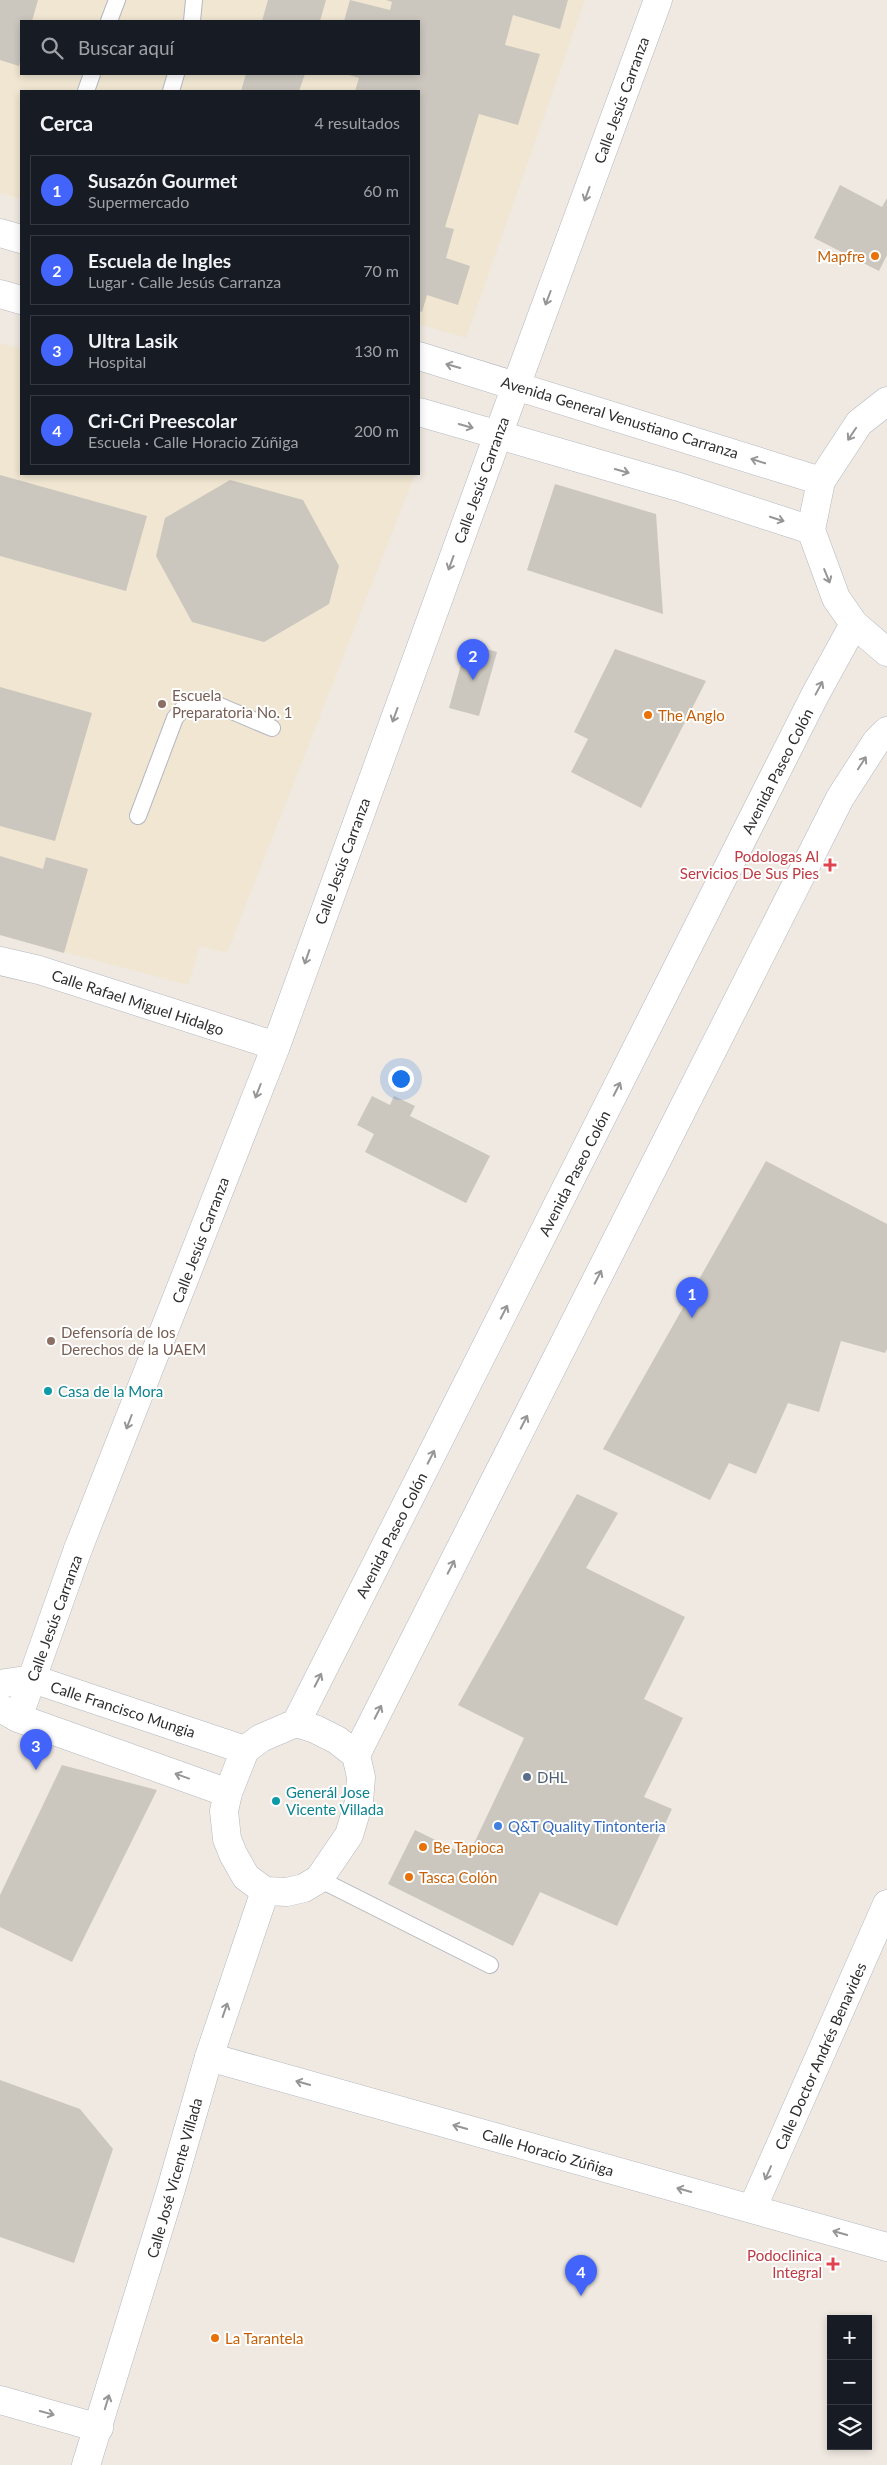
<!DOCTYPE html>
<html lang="es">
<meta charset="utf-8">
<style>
:root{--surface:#171b24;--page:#20242c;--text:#f1f3f6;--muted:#9ea1a6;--line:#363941;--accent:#4264fb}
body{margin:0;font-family:Lato,sans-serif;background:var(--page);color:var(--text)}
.controls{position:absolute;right:15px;bottom:15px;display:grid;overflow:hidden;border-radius:0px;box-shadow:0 2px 8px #0003}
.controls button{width:45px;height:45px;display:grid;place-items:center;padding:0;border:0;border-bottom:1px solid var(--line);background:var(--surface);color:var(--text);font:25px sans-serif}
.you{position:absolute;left:400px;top:1078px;width:18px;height:18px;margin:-12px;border:4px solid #fff;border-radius:50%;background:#1a73e8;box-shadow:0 0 0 8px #1a73e833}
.badge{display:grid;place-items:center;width:32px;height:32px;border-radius:50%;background:var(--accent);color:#fff;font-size:16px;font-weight:700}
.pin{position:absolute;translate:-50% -41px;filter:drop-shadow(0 1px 2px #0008)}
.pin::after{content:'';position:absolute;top:26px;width:18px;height:15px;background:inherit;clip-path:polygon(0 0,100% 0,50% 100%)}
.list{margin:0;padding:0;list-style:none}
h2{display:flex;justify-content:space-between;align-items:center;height:65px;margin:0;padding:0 20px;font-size:21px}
h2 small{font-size:16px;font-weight:400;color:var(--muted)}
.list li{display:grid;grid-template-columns:32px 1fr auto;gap:15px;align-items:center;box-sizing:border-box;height:70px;margin:0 10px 10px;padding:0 10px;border:1px solid var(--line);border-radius:0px}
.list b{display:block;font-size:19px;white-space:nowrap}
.list p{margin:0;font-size:16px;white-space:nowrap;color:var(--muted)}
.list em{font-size:16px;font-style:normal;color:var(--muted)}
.icon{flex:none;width:28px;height:28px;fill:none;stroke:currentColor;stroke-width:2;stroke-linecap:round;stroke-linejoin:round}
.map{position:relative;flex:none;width:887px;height:2465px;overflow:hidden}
.search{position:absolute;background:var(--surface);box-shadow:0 2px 8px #0003;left:20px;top:20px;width:400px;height:55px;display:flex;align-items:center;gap:12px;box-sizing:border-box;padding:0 18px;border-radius:0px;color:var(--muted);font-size:19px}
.panel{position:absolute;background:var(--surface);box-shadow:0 2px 8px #0003;left:20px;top:90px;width:400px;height:385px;border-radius:0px}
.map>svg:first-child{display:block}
</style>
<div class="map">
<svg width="887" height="2465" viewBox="0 0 887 2465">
<rect width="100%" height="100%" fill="#efe9e1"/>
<!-- education -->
<path fill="#f0e6d1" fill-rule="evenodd" d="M 0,0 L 585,0 L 466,338 L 419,324 L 419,91 L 21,91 L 21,199 L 0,193 ZM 21,21 L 419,21 L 419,74 L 21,74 Z
M 0,343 L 21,349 L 21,474 L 415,474 L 227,953 L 200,946 L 188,985 L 0,935 Z"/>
<!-- building -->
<path fill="#cbc7bf" d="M 0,0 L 38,0 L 32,21 L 21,21 L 21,57 L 19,66 L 0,60 Z
M 268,0 L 326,0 L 320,21 L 262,21 Z
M 350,0 L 390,10 L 392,2 L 386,0 L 568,0 L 560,29 L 513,15 L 505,45 L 540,54 L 518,125 L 479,114 L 445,227 L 454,229 L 446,258 L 470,266 L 458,305 L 427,295 L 422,312 L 419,311 L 419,91 L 355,91 L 359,78 L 346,74 L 419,74 L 419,21 L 344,21 Z
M 246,74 L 305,74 L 299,91 L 241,91 Z
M 840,185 L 882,207 L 887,198 L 887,255 L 879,271 L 814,238 Z
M 0,475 L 147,516 L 126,591 L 0,556 Z
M 230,480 L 303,500 L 339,566 L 329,604 L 264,642 L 192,622 L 156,556 L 165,518 Z
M 555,484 L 656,514 L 663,614 L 527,570 Z
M 467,643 L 497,652 L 479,716 L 449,708 Z
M 615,649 L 706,681 L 641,808 L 571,772 L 588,739 L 574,732 Z
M 0,687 L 92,713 L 55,841 L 0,826 Z
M 0,856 L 43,869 L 46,857 L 88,869 L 64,953 L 0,935 Z
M 372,1096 L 390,1105 L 394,1096 L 415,1106 L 410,1116 L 490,1156 L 466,1203 L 365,1152 L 374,1134 L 357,1125 Z
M 766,1161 L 887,1224 L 887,1349 L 885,1353 L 841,1341 L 819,1412 L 788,1403 L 756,1474 L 729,1463 L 710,1500 L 603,1449 Z
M 577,1494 L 618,1513 L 586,1568 L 685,1617 L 644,1699 L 683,1718 L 644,1797 L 672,1809 L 617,1926 L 540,1892 L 513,1946 L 388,1884 L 415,1830 L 468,1856 L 524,1738 L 458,1705 Z
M 62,1765 L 157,1790 L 72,1962 L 0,1927 L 0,1895 Z
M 0,2080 L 80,2109 L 113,2149 L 74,2263 L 0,2237 Z"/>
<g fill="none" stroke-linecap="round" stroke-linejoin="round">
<!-- lane casing -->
<g stroke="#b4b7c1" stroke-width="18">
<path id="lane" d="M 109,21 L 117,0
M 192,21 L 194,0
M 86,91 L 92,74
M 171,91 L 176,74
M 138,816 L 175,718 L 186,705 L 206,700 L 272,728
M 319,1879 L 490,1965"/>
</g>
<!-- street casing -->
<g stroke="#b4b7c1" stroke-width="29">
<path id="street" d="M 0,961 L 39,970 L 276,1046
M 78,1549 L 276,1046 L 498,435
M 0,1684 L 33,1679 L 245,1750
M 0,1708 L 18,1718 L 228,1793
M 209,2057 L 887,2247
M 752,2209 L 887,1904
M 0,2400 L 99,2428"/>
</g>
<!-- secondary casing -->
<g stroke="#b4b7c1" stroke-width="29">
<path id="secondary" d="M 0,233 L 21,239
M 0,294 L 21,300
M 419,356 L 821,481
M 887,401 L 859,423 L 821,481 L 811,530 L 836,598 L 854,624 L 887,652
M 419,412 L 679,487 L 811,530
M 498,435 L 658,0
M 18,1718 L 78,1549
M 296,1723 L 815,695 L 854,624
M 296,1723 L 315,1729 L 337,1740 L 356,1755 L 361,1777 L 359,1802 L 349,1835 L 319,1879 L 304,1888 L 287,1892 L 265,1891 L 246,1877 L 233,1854 L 227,1839 L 224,1811 L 228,1793 L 245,1750 L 261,1738 Z
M 356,1755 L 840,798 L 876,742 L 887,731
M 86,2465 L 171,2189 L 209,2057 L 265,1891"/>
</g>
<!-- lane -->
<use href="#lane" stroke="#fff" stroke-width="16"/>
<!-- street -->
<use href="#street" stroke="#fff" stroke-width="28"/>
<!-- secondary -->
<use href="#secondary" stroke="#fff" stroke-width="28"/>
</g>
<!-- one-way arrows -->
<defs><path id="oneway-shaft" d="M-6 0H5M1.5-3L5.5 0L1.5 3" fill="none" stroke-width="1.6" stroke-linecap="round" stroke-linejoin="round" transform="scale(1.25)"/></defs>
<g stroke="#969696">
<use href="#oneway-shaft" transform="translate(587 194) rotate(110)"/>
<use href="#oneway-shaft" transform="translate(548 298) rotate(111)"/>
<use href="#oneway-shaft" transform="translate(453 366) rotate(-164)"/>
<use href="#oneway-shaft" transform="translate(466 426) rotate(16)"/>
<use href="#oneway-shaft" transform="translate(852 434) rotate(124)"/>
<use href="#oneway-shaft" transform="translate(758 461) rotate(-162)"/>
<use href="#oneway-shaft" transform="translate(622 471) rotate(16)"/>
<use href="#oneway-shaft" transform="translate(777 519) rotate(18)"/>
<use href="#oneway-shaft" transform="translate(451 563) rotate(110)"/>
<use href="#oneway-shaft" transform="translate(827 576) rotate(68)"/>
<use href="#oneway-shaft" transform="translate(819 688) rotate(-62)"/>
<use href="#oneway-shaft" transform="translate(395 715) rotate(110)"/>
<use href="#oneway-shaft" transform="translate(862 763) rotate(-57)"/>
<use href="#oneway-shaft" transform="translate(307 957) rotate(109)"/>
<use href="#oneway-shaft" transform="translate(617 1089) rotate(-63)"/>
<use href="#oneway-shaft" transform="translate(258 1091) rotate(111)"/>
<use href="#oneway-shaft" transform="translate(598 1277) rotate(-63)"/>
<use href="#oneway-shaft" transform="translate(504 1312) rotate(-63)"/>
<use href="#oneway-shaft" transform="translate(129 1422) rotate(111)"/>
<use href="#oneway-shaft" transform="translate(524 1422) rotate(-63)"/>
<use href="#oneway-shaft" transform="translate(431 1457) rotate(-63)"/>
<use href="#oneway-shaft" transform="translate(451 1567) rotate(-63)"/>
<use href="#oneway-shaft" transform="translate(318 1680) rotate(-63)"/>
<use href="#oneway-shaft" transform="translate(378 1712) rotate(-63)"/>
<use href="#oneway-shaft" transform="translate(182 1776) rotate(-160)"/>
<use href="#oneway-shaft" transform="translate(225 2010) rotate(-71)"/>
<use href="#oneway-shaft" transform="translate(303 2083) rotate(-164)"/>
<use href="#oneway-shaft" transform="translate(460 2127) rotate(-164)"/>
<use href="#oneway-shaft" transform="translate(768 2173) rotate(114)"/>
<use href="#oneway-shaft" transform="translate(684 2190) rotate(-164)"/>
<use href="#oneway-shaft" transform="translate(840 2233) rotate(-164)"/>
<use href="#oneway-shaft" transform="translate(107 2402) rotate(-73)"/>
<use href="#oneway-shaft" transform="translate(47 2413) rotate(15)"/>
</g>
<!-- markers -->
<g fill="#e8710a" stroke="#fff" stroke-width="2">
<circle cx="875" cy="256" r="5"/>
<circle cx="648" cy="715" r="5"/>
<circle cx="423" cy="1847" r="5"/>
<circle cx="409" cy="1877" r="5"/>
<circle cx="215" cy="2338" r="5"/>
</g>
<g fill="#8d6e63" stroke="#fff" stroke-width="2">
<circle cx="162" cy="704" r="5"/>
<circle cx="51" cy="1341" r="5"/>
</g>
<g fill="#e0444e" stroke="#fff" stroke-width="2">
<path d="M827.5 857.5h5v5h5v5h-5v5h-5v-5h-5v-5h5z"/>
<path d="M830.5 2256.5h5v5h5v5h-5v5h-5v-5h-5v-5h5z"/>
</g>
<g fill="#0f9aa8" stroke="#fff" stroke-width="2">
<circle cx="48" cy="1391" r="5"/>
<circle cx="276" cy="1801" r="5"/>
</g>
<circle fill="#5c6f8a" stroke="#fff" stroke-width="2" cx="527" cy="1777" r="5"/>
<circle fill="#3f7fe0" stroke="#fff" stroke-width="2" cx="498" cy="1826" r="5"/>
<g text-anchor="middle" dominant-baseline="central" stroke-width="4" stroke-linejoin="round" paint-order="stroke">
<!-- street labels -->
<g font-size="15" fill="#2e2e2e" stroke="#fff">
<text transform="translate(621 100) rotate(-70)">Calle Jesús Carranza</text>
<text transform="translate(620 417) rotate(17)">Avenida General Venustiano Carranza</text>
<text transform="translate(481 480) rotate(-70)">Calle Jesús Carranza</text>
<text transform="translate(777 771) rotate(-63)">Avenida Paseo Colón</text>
<text transform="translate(342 861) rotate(-70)">Calle Jesús Carranza</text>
<text transform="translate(138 1002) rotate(18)">Calle Rafael Miguel Hidalgo</text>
<text transform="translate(574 1173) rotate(-63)">Avenida Paseo Colón</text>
<text transform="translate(200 1240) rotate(-69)">Calle Jesús Carranza</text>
<text transform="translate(391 1535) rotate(-63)">Avenida Paseo Colón</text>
<text transform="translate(54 1618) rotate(-70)">Calle Jesús Carranza</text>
<text transform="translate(123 1709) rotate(18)">Calle Francisco Mungia</text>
<text transform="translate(820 2056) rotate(-66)">Calle Doctor Andrés Benavides</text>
<text transform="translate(548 2152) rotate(16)">Calle Horacio Zúñiga</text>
<text transform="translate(174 2178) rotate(-74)">Calle José Vicente Villada</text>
</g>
<!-- food labels -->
<g font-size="15" fill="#c56008" stroke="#fff" text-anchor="start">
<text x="865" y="256" text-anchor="end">Mapfre</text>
<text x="658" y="715">The Anglo</text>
<text x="433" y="1847">Be Tapioca</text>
<text x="419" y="1877">Tasca Colón</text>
<text x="225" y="2338">La Tarantela</text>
</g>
<!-- education labels -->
<g font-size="15" fill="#785e54" stroke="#fff" text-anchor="start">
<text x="172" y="695">Escuela<tspan x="172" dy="17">Preparatoria No. 1</tspan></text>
<text x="61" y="1332">Defensoría de los<tspan x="61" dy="17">Derechos de la UAEM</tspan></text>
</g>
<!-- health labels -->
<g font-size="15" fill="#be3a42" stroke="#fff" text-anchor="end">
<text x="819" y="856">Podologas Al<tspan x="819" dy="17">Servicios De Sus Pies</tspan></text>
<text x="822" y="2255">Podoclinica<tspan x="822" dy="17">Integral</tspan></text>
</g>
<!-- culture labels -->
<g font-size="15" fill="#0d838f" stroke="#fff" text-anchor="start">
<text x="58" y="1391">Casa de la Mora</text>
<text x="286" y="1792">Generál Jose<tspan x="286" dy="17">Vicente Villada</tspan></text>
</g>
<!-- service labels -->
<g font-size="15" fill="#4e5e75" stroke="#fff" text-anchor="start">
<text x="537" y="1777">DHL</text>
</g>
<!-- shop labels -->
<g font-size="15" fill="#366cbe" stroke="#fff" text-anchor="start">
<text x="508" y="1826">Q&amp;T Quality Tintonteria</text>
</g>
</g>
</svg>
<div class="controls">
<button>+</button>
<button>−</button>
<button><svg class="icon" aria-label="layers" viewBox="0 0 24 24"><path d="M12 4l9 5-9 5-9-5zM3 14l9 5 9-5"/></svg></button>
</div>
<div class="you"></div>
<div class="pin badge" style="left:692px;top:1318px">1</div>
<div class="pin badge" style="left:473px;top:680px">2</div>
<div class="pin badge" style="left:36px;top:1770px">3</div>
<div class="pin badge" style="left:581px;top:2296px">4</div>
<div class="search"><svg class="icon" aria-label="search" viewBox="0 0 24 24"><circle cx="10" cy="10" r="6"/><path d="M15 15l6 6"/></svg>Buscar aquí</div>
<section class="panel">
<h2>Cerca<small>4 resultados</small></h2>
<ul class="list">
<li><span class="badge">1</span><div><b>Susazón Gourmet</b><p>Supermercado</p></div><em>60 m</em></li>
<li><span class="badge">2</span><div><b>Escuela de Ingles</b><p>Lugar · Calle Jesús Carranza</p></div><em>70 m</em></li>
<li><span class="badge">3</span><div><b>Ultra Lasik</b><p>Hospital</p></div><em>130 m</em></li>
<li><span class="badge">4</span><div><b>Cri-Cri Preescolar</b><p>Escuela · Calle Horacio Zúñiga</p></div><em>200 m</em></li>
</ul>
</section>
</div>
